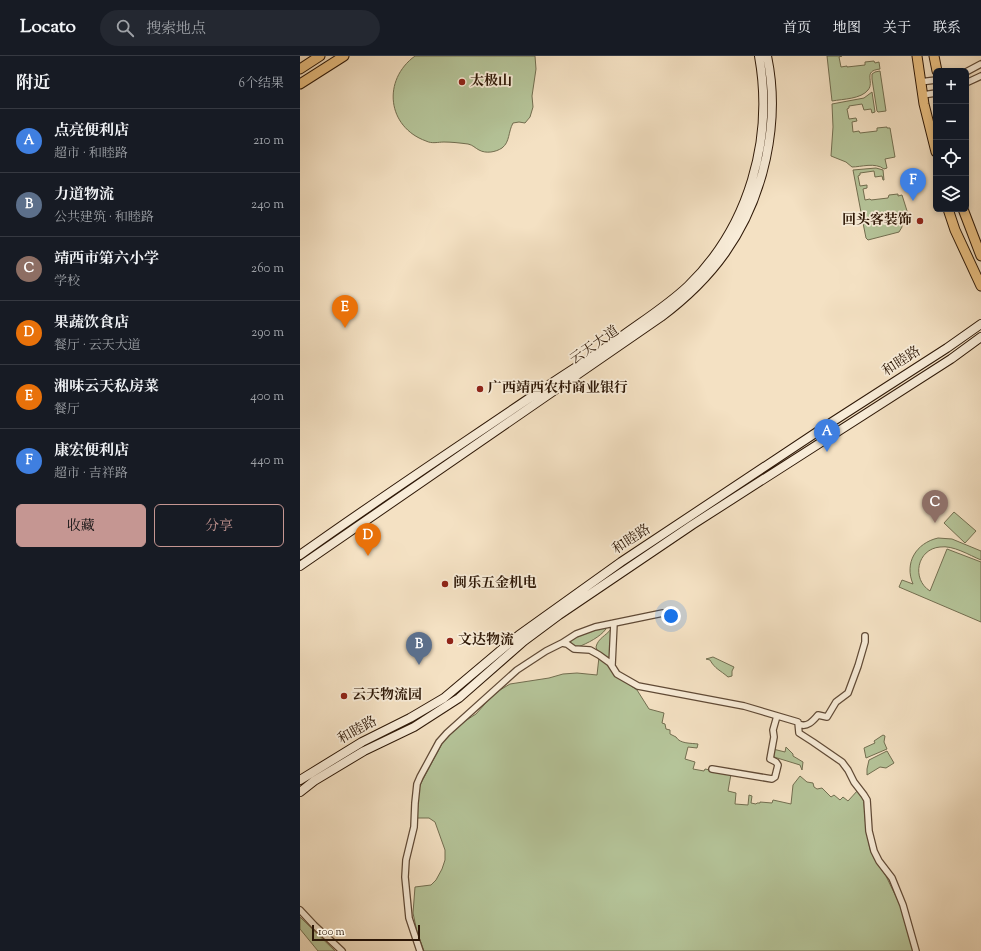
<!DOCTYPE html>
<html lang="zh">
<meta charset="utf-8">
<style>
:root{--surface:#171b24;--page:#242831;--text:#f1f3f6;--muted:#9ea1a6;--line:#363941;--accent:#c59692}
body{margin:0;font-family:"Sorts Mill Goudy","Noto Serif SC",serif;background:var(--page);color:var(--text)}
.controls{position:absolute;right:12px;top:12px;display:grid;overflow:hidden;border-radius:6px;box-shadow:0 2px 6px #0003}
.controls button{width:36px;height:36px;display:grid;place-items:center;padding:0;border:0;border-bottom:1px solid var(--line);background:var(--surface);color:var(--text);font:20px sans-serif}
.scale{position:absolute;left:12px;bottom:10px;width:108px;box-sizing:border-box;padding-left:4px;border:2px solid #2e1807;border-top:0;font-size:11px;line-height:14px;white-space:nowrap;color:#2e1807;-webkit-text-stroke:3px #f8ecd8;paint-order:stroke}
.you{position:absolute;left:371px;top:560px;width:14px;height:14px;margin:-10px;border:3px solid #fff;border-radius:50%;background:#1a73e8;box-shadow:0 0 0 6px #1a73e833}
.badge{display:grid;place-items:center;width:26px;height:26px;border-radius:50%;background:var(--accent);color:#fff;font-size:13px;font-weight:700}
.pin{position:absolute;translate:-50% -33px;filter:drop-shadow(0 1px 2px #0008)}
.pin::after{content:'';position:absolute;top:21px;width:14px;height:12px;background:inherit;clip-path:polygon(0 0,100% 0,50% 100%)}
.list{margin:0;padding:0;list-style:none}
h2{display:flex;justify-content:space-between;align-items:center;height:52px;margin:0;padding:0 16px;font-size:17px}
h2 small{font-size:13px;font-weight:400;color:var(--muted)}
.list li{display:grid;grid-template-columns:26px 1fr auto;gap:12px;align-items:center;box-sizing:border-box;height:64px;padding:0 16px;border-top:1px solid var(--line)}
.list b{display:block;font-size:15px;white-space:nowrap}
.list p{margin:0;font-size:13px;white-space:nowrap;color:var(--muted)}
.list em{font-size:13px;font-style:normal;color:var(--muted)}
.actions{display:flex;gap:8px;padding:12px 16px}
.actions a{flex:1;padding:9px 0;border:1px solid var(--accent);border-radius:6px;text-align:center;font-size:14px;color:var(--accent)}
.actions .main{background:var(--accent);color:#111}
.icon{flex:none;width:22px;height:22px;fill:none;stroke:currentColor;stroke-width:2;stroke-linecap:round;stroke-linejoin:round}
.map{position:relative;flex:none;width:681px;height:895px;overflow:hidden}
header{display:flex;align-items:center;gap:24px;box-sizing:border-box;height:56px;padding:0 20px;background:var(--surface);border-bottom:1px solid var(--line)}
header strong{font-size:19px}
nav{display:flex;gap:22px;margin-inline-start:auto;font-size:14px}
.search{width:280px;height:36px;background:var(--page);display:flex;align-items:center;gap:10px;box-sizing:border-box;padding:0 14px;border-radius:22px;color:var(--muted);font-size:15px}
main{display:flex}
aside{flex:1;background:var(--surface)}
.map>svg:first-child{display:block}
</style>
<header>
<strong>Locato</strong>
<div class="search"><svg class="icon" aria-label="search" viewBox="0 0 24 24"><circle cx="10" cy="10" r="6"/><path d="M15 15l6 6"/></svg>搜索地点</div>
<nav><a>首页</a><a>地图</a><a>关于</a><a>联系</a></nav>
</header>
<main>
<aside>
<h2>附近<small>6个结果</small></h2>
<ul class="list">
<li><span class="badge" style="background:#3f7fe0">A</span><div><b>点亮便利店</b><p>超市 · 和睦路</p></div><em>210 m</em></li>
<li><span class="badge" style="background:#5c6f8a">B</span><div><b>力道物流</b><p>公共建筑 · 和睦路</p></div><em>240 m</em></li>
<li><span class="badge" style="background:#8d6e63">C</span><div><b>靖西市第六小学</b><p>学校</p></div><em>260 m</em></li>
<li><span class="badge" style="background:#e8710a">D</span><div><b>果蔬饮食店</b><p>餐厅 · 云天大道</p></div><em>290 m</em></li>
<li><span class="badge" style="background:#e8710a">E</span><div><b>湘味云天私房菜</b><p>餐厅</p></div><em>400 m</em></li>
<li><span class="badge" style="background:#3f7fe0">F</span><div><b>康宏便利店</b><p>超市 · 吉祥路</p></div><em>440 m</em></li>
</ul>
<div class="actions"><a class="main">收藏</a><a>分享</a></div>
</aside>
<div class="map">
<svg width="681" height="895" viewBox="0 0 681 895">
<rect width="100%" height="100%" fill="#f4e1c3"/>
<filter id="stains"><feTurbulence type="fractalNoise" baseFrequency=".005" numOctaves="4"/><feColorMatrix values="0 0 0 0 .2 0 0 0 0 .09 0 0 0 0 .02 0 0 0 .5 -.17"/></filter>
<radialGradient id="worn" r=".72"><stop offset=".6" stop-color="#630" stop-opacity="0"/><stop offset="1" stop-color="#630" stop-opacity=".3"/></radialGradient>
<!-- green -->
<path fill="#b5c499" stroke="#726e50" d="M 115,0 L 235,0 L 236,13 L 232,40 L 233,51 L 230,61 L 225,67 L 219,66 L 213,67 C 208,76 210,86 202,92 C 196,96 186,98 179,94 C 175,92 173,89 168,88 C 160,87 152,86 144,86 C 138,86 132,88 126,85 C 87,71 82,24 115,0 Z
M 527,0 L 542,0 L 539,1 L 541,11 L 547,10 L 547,11 L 565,9 L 565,6 L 574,5 L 575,7 L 579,6 L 580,13 C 562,15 575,26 568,34 C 561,43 543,43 532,45 Z
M 580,15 L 586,55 L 578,56 L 577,55 L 572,23 L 572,18 L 575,16 Z
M 572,36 L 575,56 L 572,57 L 571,53 L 564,54 L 562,48 L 549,50 L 549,52 L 547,53 L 549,63 L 556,62 L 557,65 L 552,66 L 553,76 L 559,75 L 560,77 L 577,75 L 577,72 L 587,71 L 587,72 L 590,72 L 595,101 L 585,103 L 587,112 L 584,113 C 575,106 561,111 552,111 L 546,106 L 531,100 L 533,71 L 532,48 L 564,42 Z
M 576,112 L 583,114 L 584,124 L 583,124 L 582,120 L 575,121 L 574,115 L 560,117 L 560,119 L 558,120 L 560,130 L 567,129 L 567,132 L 563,133 L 565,144 L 570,143 L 571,144 L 588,142 L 589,139 L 598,138 L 598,140 L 602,139 L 608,158 L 601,162 L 602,171 L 599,176 L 568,184 L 566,182 L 564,172 L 553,114 Z
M 654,456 L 676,475 L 665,487 L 644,467 Z
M 638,482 L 652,483 L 681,495 L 681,504 C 669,499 653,489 640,491 C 617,493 611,523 630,535 L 647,493 L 681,506 L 681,566 L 599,531 L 602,524 L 613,528 C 604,507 616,487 638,482 Z
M 305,571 L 306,573 C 300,581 288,587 278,591 L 270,589 L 271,584 L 283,576 Z
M 311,573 L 312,574 L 310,603 L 297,594 L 296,591 C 298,582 306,580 311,573 Z
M 299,601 L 310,610 L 314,618 L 337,634 L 349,653 L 364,657 L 362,667 L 365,668 L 366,673 L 370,674 L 370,678 L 376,681 C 380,688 391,687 398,688 L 397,692 L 388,691 L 385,703 L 395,706 L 393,713 L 404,715 L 405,713 L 410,714 L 413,716 L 431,718 L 428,735 L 436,737 L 435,748 L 448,749 L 449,739 L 452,740 L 451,747 L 456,748 L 457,747 L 460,747 L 460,746 L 472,747 L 473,744 L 491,748 L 493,729 L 500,720 L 507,726 L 513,727 L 514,731 L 517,733 L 522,732 L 531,741 L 534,739 L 540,744 L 543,741 L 548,745 L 558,734 L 563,742 L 564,747 L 566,773 L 570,793 L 574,802 L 586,820 L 602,853 L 613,895 L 124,895 L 117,876 L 113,857 L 115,831 L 131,829 L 136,824 L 142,813 L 145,804 L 145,794 L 135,766 L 129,762 L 116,762 L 119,733 L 121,727 L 144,684 L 165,665 L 176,658 L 192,640 L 200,634 L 210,628 L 249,622 L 263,618 L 277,617 L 297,619 Z
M 413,601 L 434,611 L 432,615 L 432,620 L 428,621 C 420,614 415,613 410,604 L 406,603 Z
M 583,679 L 585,680 L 584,686 L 587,693 L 566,702 L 564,692 L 575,687 L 574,685 Z
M 486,691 L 493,698 L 493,700 L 503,706 L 502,714 L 500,709 L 474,701 L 473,693 L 485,696 Z
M 587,695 L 594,707 L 586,712 L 580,711 L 567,719 L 567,713 L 569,704 Z
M 0,861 L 35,895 L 18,895 L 0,873 Z"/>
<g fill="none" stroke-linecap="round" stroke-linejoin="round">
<!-- street casing -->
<g stroke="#604a36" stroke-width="8">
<path id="street" d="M 666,16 L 681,8
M 620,26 L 636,24
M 666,27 L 681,20
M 623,39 L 636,37
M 262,587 L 276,578 L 295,571 L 363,557
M 312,609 L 314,567
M 499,668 C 507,672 513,665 518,659 L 527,661 L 536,646 L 548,637 L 558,610 L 565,586 L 565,580
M 412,713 L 472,723 L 475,721 L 478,709 L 476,706 L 470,703 L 474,681 L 473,674 L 477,660
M 0,854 L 14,869 L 42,895
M 120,895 L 109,862 L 105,821 L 106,804 L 114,771 L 115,747 L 117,728 L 120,721 L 139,686 L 147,677 L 217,614 L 246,595 L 262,587 L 267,588 L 274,593 L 290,594 L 299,599 L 310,607 L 317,618 L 338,630 L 444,650 L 498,666 L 499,677 L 513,686 L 542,706 L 548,714 L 554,726 L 564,739 L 567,744 L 569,775 L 574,795 L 579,805 L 592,822 L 603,849 L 616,895"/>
</g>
<!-- secondary casing -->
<g stroke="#2e1807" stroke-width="10">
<path id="secondary" d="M 0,499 C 77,444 156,392 234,339 C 263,319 293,301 322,280 C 344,264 368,249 388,230 C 449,171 474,83 459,0
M 0,510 L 361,261 C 385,243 408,221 425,197 C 464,142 481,66 467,0
M 0,724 L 62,686 L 110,662 L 144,642 L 219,579 L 321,506 L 532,366 L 647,292 L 681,268
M 0,736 L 14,725 L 64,695 L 114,671 L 159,642 L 224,585 L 259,559 L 392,469 L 651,303 L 681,281"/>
</g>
<!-- primary casing -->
<g stroke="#2e1807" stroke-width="11">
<path id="primary" d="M 617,0 L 624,48 L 636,96
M 634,0 L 637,15
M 0,13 L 20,0
M 0,28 L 44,0
M 648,153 L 655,174 L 681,230
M 663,153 L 681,200"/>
</g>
<!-- street -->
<use href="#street" stroke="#f8ecd8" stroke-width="5.5"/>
<!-- secondary -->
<use href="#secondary" stroke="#f8ecd8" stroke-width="8"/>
<!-- primary -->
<use href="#primary" stroke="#eac082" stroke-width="9"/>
</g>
<!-- markers -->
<g fill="#8f2418" stroke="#f8ecd8" stroke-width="1.5">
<circle cx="162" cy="26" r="4"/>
<circle cx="620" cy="165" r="4"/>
<circle cx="180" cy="333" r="4"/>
<circle cx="145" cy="528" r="4"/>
<circle cx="150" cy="585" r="4"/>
<circle cx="44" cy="640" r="4"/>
</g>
<g text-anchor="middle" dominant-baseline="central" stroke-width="3.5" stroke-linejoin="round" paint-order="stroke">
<!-- poi labels -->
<g font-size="14" font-weight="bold" fill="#2e1807" stroke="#f8ecd8" text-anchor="start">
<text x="170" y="26">太极山</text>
<text x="612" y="165" text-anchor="end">回头客装饰</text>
<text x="188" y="333">广西靖西农村商业银行</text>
<text x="153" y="528">闽乐五金机电</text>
<text x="158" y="585">文达物流</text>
<text x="52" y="640">云天物流园</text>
</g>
<!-- street labels -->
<g font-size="14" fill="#2e1807" stroke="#f8ecd8">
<text transform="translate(295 290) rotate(-35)">云天大道</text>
<text transform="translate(602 306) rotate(-33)">和睦路</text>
<text transform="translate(332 484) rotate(-33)">和睦路</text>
<text transform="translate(58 675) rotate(-29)">和睦路</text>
</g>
</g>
<rect width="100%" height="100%" filter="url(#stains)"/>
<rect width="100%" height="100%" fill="url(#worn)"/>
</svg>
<div class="controls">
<button>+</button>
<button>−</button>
<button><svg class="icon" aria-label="locate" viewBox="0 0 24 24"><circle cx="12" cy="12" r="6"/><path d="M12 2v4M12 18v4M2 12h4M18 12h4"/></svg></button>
<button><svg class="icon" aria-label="layers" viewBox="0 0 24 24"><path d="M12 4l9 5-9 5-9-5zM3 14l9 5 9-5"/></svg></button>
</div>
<div class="scale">100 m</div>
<div class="you"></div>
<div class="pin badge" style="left:527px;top:396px;background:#3f7fe0">A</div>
<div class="pin badge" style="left:119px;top:609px;background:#5c6f8a">B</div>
<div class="pin badge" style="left:635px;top:467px;background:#8d6e63">C</div>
<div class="pin badge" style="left:68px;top:500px;background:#e8710a">D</div>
<div class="pin badge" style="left:45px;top:272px;background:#e8710a">E</div>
<div class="pin badge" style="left:613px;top:145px;background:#3f7fe0">F</div>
</div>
</main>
